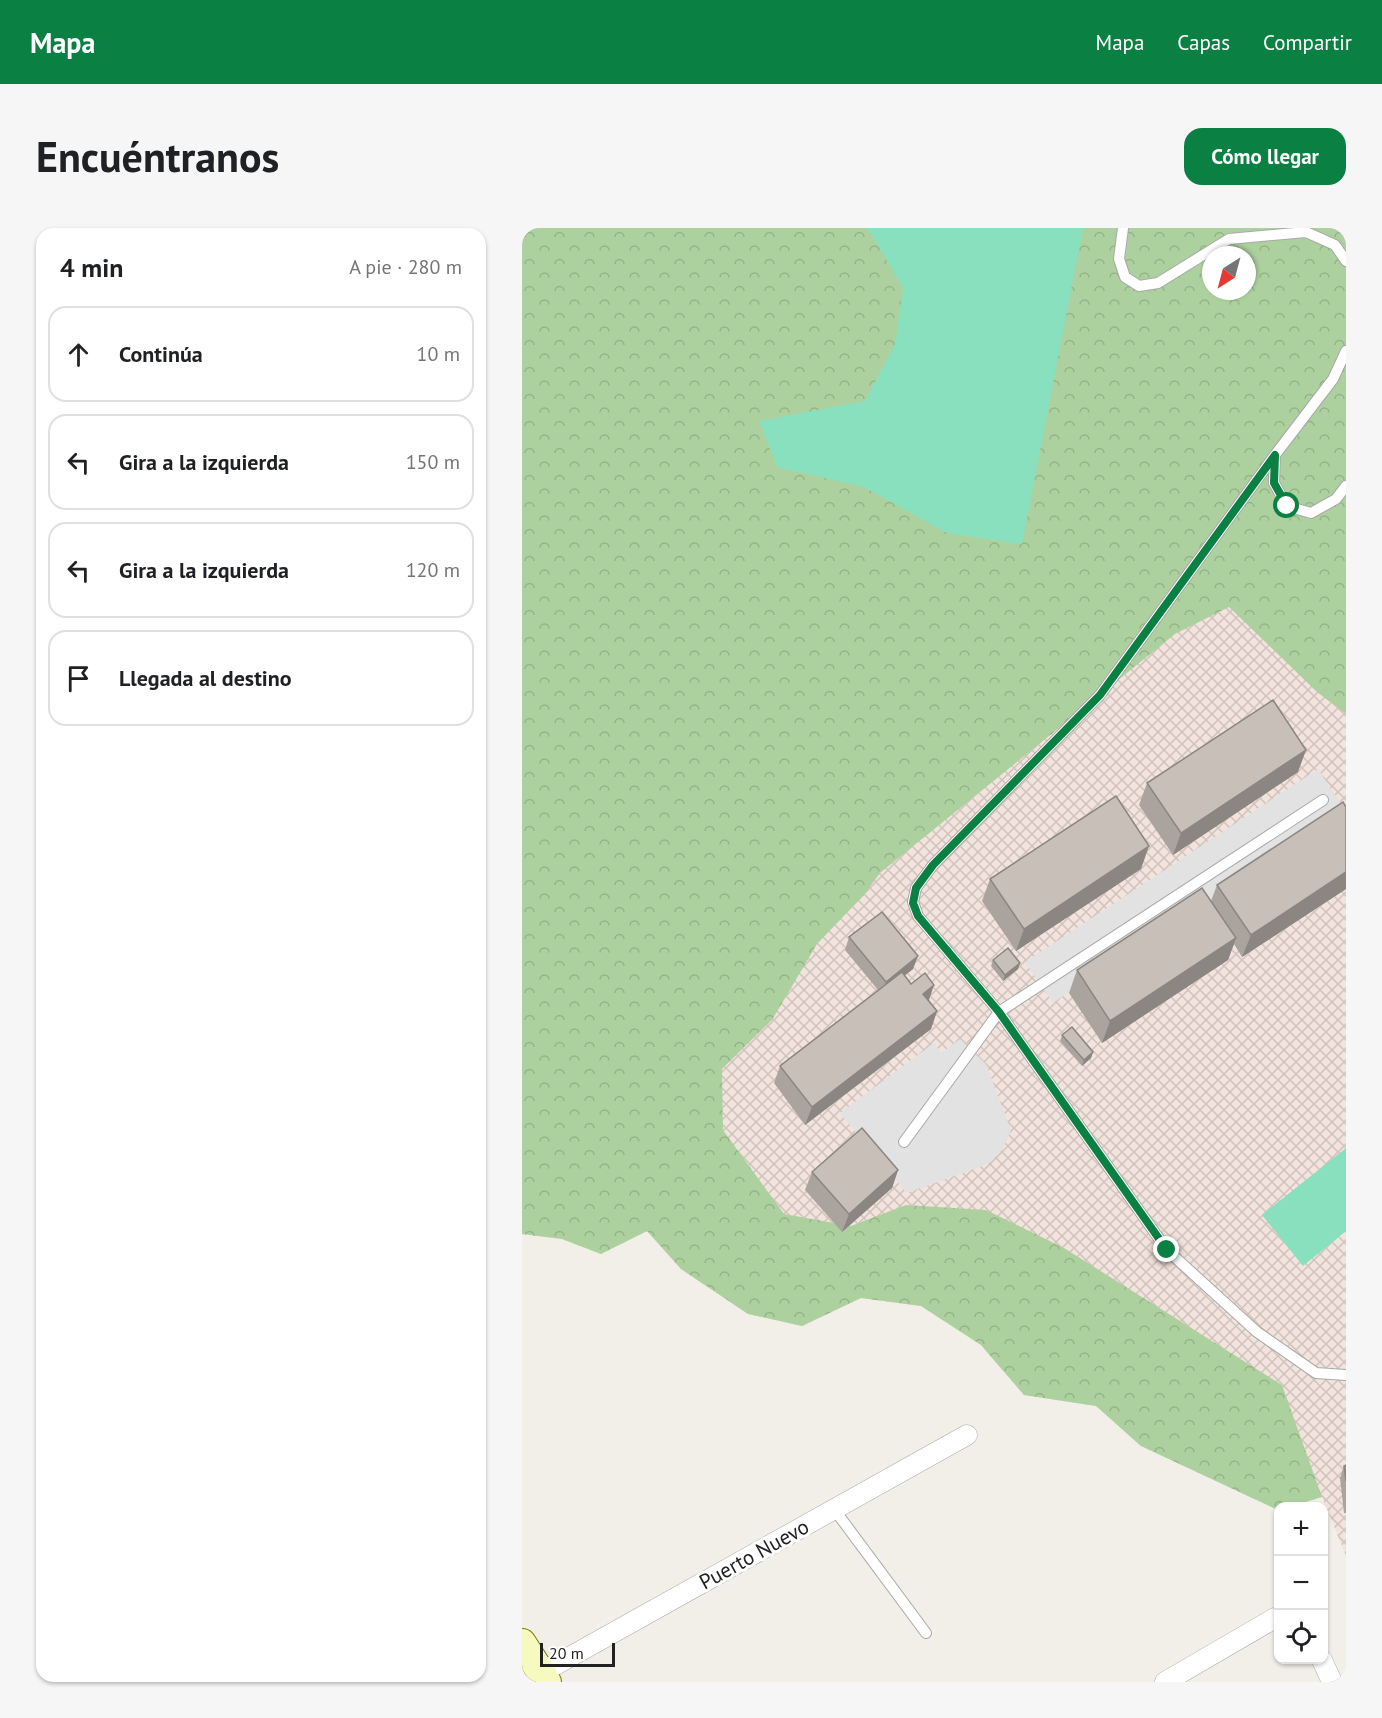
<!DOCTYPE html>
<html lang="es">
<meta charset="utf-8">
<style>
:root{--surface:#fff;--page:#f6f6f6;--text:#202124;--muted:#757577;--line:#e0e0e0;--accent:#0b8043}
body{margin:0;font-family:"PT Sans",sans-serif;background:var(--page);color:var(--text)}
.controls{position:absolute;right:18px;bottom:18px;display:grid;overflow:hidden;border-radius:12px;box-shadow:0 2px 4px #0004}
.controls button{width:54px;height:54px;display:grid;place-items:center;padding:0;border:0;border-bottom:2px solid var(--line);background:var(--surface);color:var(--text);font:30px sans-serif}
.compass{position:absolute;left:680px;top:18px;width:54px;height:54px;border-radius:50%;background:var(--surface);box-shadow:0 2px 4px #0004;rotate:216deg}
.scale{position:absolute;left:18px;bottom:15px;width:75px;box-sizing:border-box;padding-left:6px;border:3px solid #222;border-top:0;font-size:16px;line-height:21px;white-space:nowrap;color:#222;-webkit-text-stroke:4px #fff;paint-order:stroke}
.stop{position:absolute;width:18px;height:18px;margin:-14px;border:4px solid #0b8043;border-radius:50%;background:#fff}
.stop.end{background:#0b8043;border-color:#fff;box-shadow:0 2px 6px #0008}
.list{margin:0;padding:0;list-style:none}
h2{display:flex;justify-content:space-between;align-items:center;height:78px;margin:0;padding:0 24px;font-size:26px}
h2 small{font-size:20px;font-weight:400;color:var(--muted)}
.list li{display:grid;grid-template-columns:39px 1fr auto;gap:18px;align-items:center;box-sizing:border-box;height:96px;margin:0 12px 12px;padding:0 12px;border:2px solid var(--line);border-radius:18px}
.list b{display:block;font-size:22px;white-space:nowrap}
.list em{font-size:20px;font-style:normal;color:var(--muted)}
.icon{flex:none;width:33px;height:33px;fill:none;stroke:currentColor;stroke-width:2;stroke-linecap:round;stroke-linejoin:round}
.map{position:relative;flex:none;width:824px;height:1454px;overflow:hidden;border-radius:18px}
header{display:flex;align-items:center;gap:36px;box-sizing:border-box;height:84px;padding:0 30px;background:var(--accent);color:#fff}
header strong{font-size:28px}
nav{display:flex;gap:33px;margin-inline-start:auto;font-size:21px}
.intro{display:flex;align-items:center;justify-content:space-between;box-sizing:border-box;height:144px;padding:0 36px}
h1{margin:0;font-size:42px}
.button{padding:15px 27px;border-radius:18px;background:var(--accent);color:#fff;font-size:21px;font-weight:700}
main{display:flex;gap:36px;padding:0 36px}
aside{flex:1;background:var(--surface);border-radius:18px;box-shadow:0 2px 4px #0004}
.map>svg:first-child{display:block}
</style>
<header>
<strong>Mapa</strong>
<nav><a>Mapa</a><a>Capas</a><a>Compartir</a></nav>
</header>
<div class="intro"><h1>Encuéntranos</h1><a class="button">Cómo llegar</a></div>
<main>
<aside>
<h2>4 min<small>A pie · 280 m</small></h2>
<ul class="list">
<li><svg class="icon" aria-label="ahead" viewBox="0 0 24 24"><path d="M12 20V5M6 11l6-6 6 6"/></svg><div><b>Continúa</b></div><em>10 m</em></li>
<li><svg class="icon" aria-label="left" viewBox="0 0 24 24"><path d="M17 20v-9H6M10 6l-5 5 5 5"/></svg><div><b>Gira a la izquierda</b></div><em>150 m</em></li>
<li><svg class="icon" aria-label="left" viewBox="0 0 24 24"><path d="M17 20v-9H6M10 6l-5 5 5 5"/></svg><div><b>Gira a la izquierda</b></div><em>120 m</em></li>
<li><svg class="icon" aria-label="arrive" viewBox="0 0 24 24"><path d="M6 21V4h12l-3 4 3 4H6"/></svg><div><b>Llegada al destino</b></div></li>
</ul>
</aside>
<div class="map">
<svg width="824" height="1454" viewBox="0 0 824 1454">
<defs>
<pattern id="military-cross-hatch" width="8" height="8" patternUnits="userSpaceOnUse" patternTransform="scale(1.5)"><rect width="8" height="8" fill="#f3e3dd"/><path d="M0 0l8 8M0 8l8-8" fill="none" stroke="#d0c2bd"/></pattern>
<pattern id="forest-crowns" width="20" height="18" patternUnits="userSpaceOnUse" patternTransform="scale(1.5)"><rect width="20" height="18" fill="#add19e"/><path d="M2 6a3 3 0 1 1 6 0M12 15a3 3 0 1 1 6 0" fill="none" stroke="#95b388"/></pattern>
</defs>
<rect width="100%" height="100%" fill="#f2efe9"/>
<!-- military -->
<path fill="url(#military-cross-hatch)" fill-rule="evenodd" d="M 0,0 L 824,0 L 824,1328 L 800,1269 L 770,1278 L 756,1278 L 756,1282 L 619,1218 L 574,1178 L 502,1167 L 459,1117 L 399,1078 L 339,1070 L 280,1098 L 226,1086 L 159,1041 L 125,1003 L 79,1026 L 40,1011 L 0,1006 ZM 689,27 L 725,27 L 725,63 L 689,63 Z"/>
<!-- forest -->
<path fill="url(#forest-crowns)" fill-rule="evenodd" d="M 0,0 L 824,0 L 824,486 L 795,464 L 707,379 L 653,406 L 358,645 L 342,667 L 295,716 L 250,792 L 200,841 L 201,902 L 262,986 L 329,998 L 384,977 L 464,982 L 542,1020 L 760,1157 L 800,1269 L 770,1278 L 756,1278 L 756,1282 L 619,1218 L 574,1178 L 502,1167 L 459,1117 L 399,1078 L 339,1070 L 280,1098 L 226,1086 L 159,1041 L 125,1003 L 79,1026 L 40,1011 L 0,1006 ZM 689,27 L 725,27 L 725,63 L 689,63 Z"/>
<!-- pitch -->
<path fill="#88e0be" d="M 343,0 L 561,0 L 500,316 L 425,305 L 342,259 L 255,239 L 237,193 L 343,173 L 373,116 L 381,60 L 347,2 Z
M 824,920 L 824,1003 L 781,1038 L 740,987 Z"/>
<!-- parking -->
<path fill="#e2e2e2" d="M 796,541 L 823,582 L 531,775 L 503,734 Z
M 438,811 L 464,836 L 489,902 L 481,921 L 466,936 L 385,965 L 318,885 L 412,815 L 419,825 Z"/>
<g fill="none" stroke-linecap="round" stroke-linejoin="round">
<!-- lane casing -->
<g stroke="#a9a9a9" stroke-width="12">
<path id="lane" d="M 601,0 L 597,31 L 603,49 L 617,58 L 636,55 L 707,11 L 784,4 L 813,17 L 824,33
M 824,123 L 811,151 L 753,227 L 752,255 L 765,278 L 789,285 L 814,271 L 824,258
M 753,227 L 578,467 L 411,637 L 394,660 L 391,674 L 396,688 L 477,784 L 645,1022 L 735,1104 L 794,1145 L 824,1147
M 382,914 L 477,784 L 801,572
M 312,1281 L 404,1405"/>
</g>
<!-- street casing -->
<g stroke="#a9a9a9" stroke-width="21">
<path id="street" d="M 800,1432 L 810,1454
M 19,1445 L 445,1207
M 643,1454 L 753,1390 L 756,1390"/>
</g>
<!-- secondary casing -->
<g stroke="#707d05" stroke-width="30">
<path id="secondary" d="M 0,1415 L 25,1454"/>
</g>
<!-- lane -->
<use href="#lane" stroke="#fff" stroke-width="10"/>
<!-- street -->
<use href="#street" stroke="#fff" stroke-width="20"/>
<!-- secondary -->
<use href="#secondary" stroke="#f7fabf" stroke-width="28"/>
</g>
<!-- wall -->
<path fill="#aba49e" d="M 776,544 L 651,627 L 617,577 L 625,555 Z
M 824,579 L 824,661 L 720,729 L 712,716 L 706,732 L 580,815 L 547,765 L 555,742 L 689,673 L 695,657 Z
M 619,641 L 494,723 L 460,673 L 468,651 Z
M 327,709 L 391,741 L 382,748 L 389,756 L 407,772 L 415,783 L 409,801 L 283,897 L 252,855 L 258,838 L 356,762 L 323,722 Z
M 471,732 L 498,735 L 496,741 L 481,753 L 469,738 Z
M 540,807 L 571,824 L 569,830 L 560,838 L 538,813 Z
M 376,942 L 370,960 L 320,1004 L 283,962 L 290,944 Z
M 824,1237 L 824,1285 L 822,1285 L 818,1250 L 822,1238 Z"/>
<!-- shaded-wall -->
<path fill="#8b8681" d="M 784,522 L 776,544 L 651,627 L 659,605 Z
M 627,618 L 619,641 L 494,723 L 502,701 Z
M 824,644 L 824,661 L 720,729 L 729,707 Z
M 714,710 L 706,732 L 580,815 L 588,793 Z
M 396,728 L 391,741 L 359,766 L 364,754 Z
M 498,735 L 496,741 L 481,753 L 483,747 Z
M 412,757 L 406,775 L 401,766 Z
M 415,783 L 409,801 L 283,897 L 290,879 Z
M 571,824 L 569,830 L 560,838 L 562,832 Z
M 376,942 L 370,960 L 320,1004 L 327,986 Z"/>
<!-- building -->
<path fill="#c7bfb8" stroke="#8b8681" stroke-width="1.5" d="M 751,472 L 784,522 L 659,605 L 625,555 Z
M 594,568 L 627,618 L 502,701 L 468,651 Z
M 821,574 L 824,579 L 824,644 L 729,707 L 695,657 Z
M 680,660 L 714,710 L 588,793 L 555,742 Z
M 360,684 L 396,728 L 364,754 L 327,709 Z
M 486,720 L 498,735 L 483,747 L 471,732 Z
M 380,744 L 389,756 L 403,745 L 412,757 L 401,766 L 415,783 L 290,879 L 258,838 Z
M 550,799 L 571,824 L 562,832 L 540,807 Z
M 340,900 L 376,942 L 327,986 L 290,944 Z
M 824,1237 L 824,1253 L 822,1238 Z"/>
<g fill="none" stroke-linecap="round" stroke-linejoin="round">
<!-- route -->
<path stroke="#0b8043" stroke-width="8" d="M 645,1022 L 477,784 L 396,688 L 391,675 L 394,660 L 411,637 L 578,467 L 753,227 L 752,255 L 765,278"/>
</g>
<g text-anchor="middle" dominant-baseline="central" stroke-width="6" stroke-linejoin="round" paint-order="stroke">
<!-- street labels -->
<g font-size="21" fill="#222" stroke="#fff">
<text transform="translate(232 1326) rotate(-29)">Puerto Nuevo</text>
</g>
</g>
</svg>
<div class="controls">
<button>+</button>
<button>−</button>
<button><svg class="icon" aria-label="locate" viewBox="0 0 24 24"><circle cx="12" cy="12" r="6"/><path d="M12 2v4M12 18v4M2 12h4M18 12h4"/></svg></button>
</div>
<svg class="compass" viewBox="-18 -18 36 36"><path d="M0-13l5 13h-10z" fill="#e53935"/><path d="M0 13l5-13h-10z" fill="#757577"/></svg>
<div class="scale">20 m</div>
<div class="stop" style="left:765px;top:278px"></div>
<div class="stop end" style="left:645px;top:1022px"></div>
</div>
</main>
